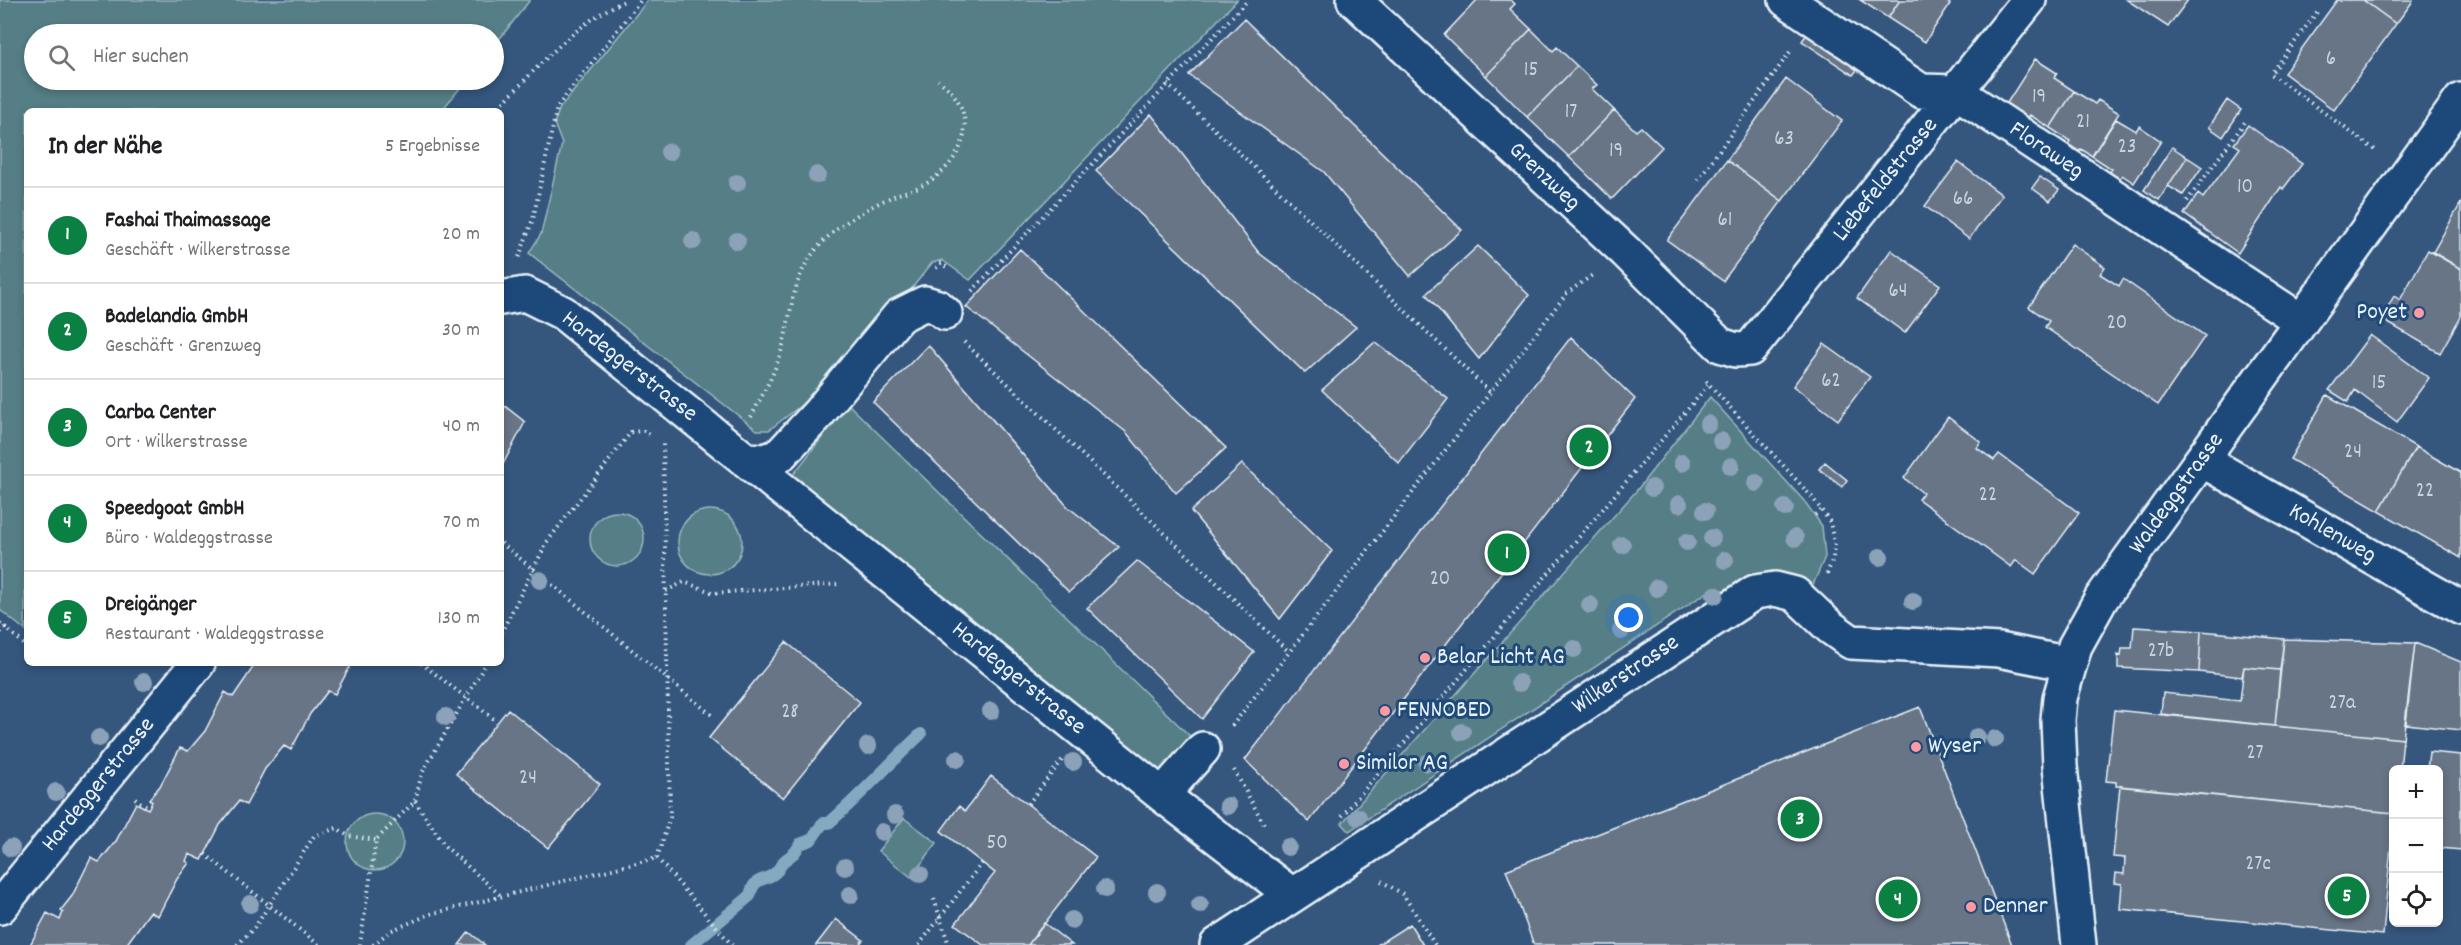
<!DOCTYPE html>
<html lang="de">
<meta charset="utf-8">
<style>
:root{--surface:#fff;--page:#f6f6f6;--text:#202124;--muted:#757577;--line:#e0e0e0;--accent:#0b8043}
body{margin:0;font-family:Dekko,sans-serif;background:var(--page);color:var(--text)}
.controls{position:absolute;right:18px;bottom:18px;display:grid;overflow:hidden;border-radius:9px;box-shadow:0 3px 9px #0003}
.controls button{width:54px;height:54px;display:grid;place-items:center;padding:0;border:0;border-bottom:2px solid var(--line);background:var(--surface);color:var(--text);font:30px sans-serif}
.you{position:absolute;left:1629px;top:618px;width:21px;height:21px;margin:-15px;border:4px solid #fff;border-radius:50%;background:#1a73e8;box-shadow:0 0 0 9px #1a73e833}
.badge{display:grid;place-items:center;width:39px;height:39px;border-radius:50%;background:var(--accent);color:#fff;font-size:20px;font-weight:700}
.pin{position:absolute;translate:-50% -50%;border:3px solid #fff;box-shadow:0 2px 6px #0006}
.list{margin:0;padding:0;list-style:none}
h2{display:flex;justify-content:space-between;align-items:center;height:78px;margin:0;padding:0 24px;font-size:26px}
h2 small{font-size:20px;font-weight:400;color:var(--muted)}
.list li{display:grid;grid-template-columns:39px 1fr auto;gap:18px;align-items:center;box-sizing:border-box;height:96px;padding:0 24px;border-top:2px solid var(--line)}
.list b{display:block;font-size:22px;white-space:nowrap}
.list p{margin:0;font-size:20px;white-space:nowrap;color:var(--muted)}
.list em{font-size:20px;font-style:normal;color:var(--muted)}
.icon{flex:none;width:33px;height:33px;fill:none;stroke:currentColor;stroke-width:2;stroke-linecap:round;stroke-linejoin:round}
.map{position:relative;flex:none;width:2461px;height:945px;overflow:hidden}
.search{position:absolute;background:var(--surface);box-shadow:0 3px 9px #0003;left:24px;top:24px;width:480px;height:66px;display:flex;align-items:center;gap:15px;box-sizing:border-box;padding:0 21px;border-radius:33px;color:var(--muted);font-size:22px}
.panel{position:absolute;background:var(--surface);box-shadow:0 3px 9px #0003;left:24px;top:108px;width:480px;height:558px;border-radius:9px}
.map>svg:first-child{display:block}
</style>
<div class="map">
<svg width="2461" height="945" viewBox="0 0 2461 945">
<rect width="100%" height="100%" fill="#35577e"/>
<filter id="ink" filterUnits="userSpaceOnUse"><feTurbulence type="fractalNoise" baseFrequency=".0167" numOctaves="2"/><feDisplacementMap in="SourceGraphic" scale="12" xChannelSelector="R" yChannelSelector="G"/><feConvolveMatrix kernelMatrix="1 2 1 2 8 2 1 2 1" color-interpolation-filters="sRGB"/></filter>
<g filter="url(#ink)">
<!-- green -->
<path fill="#547e86" stroke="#9eb8bf" stroke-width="1.5" d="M 0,0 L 530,0 L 494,46 L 494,34 L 34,34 L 34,80 L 467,80 L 441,111 L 27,111 L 25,630 L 0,610 Z
M 648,0 L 1237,0 L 970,280 L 942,260 L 932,263 L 822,401 L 808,400 L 769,430 L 757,430 L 529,253 L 541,234 L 562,144 L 554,123 L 560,108 Z
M 1710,397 L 1805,502 L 1822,526 L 1825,557 L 1809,594 L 1776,581 L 1706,593 L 1349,831 L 1342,823 L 1637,490 Z
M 848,404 L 1191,737 L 1161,776 L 789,480 Z
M678 542a32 32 0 1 1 64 0a32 32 0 1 1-64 0Z
M590 539a27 27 0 1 1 54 0a27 27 0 1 1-54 0Z
M347 842a28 28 0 1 1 56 0a28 28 0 1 1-56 0Z
M 904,818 L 937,843 L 911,877 L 878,851 Z"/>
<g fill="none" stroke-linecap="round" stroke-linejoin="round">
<!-- stream -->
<path stroke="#84aac2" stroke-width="12" d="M 691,945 L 750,896 C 754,875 765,883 776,872 C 780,869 781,863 785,860 C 794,853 794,855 800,844 L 811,840 L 823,823 L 829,823 C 861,795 889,764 921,734"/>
</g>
<!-- building -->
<path fill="#677586" stroke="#e8f1f8" stroke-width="1.5" d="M 1477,0 L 1511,0 L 1515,4 L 1510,9 L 1531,29 L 1486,76 L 1444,35 Z
M 1860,0 L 1900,0 L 1888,18 Z
M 1900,0 L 1944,0 L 1950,4 L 1925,42 L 1888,18 Z
M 2127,0 L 2188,0 L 2168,27 Z
M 2337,0 L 2363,0 L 2396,24 L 2334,110 L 2284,73 Z
M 2363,0 L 2412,0 L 2413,1 L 2396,24 Z
M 1244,19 L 1462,230 L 1410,276 L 1324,172 L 1189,75 Z
M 1531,29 L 1553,51 L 1557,47 L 1577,66 L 1527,117 L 1486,76 Z
M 1809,31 L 1861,65 L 1853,75 L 1802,41 Z
M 2035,59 L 2057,73 L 2054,78 L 2074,91 L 2050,128 L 2030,115 L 2027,120 L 2005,106 Z
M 1577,66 L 1597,85 L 1592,89 L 1614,110 L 1569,157 L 1527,117 Z
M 1786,79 L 1842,121 L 1782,201 L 1727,160 Z
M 2074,91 L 2095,104 L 2098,100 L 2119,113 L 2092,156 L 2081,149 L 2078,153 L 2067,146 L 2070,141 L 2050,128 Z
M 2227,100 L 2241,110 L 2223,137 L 2209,127 Z
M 1614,110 L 1636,131 L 1641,127 L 1662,147 L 1612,199 L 1569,157 Z
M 1151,114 L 1259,253 L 1356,327 L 1305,373 L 1096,171 Z
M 2116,119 L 2136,131 L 2139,126 L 2161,141 L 2134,183 L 2122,175 L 2119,180 L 2109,173 L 2112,169 L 2092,156 Z
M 2248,125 L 2302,164 L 2283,189 L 2281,187 L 2238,253 L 2184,214 L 2198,194 L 2203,198 L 2240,148 L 2234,144 Z
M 2172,147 L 2187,157 L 2159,200 L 2144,190 Z
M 2187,157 L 2202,167 L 2183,195 L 2168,186 Z
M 1727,160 L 1782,201 L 1723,281 L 1667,240 Z
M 1958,162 L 2002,195 L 1969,239 L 1925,206 Z
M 2040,177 L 2059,190 L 2050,201 L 2032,188 Z
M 2461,203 L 2461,269 L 2433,252 Z
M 2072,244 L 2105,267 L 2100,274 L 2119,286 L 2123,279 L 2205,336 L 2158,405 L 2045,327 L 2049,321 L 2029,307 Z
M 1478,246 L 1529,295 L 1479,359 L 1426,294 Z
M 1020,249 L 1226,448 L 1176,493 L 1126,432 L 966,307 Z
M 1891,250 L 1940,285 L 1905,333 L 1857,298 Z
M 2428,250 L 2461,269 L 2461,316 L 2440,353 L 2381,319 L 2394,296 L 2400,300 Z
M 2370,335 L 2429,378 L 2397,422 L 2355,390 L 2348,402 L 2329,390 Z
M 1571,337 L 1635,399 L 1309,822 L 1245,760 Z
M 1375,342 L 1448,399 L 1399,463 L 1322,390 Z
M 1824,344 L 1870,377 L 1838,420 L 1793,386 Z
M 928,345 L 1068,507 L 1119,547 L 1069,592 L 873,402 Z
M 2327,395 L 2416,447 L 2379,511 L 2290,459 Z
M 501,403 L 525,422 L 501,468 Z
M 1948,417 L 1981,442 L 1977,448 L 1994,460 L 1999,454 L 2079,513 L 2035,574 L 2016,560 L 2011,567 L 1918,499 L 1923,493 L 1904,478 Z
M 2416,447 L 2461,473 L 2461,558 L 2379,511 Z
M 1825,462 L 1847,480 L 1842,487 L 1819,469 Z
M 1242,464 L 1332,551 L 1280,619 L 1191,511 Z
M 1137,561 L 1254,652 L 1202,719 L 1087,608 Z
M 2134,627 L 2201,631 L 2199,672 L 2118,668 L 2118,655 L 2121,656 L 2122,648 L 2132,648 Z
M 2201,631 L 2284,639 L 2280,670 L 2244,667 L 2242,677 L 2199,672 Z
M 2284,639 L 2415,643 L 2403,739 L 2275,726 Z
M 786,642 L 860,702 L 783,798 L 709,738 Z
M 2415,643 L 2461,662 L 2461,730 L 2406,724 Z
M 256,663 L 352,663 L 335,694 L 328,691 L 310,714 L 291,750 L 284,746 L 265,769 L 246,805 L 239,801 L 220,825 L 202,860 L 189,854 L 186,861 L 189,863 L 177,879 L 158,916 L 150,912 L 126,945 L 30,945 L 47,913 L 60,920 L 63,912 L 61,910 L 72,896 L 91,858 L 99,862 L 116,841 L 136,803 L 148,809 L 152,802 L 149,799 L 160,786 L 180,748 L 188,751 L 205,731 L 225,692 L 233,697 Z
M 2244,667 L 2280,670 L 2275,726 L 2161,714 L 2163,693 L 2240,701 Z
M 1920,707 L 2012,945 L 1534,945 L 1506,870 Z
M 508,709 L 600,784 L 548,848 L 456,774 Z
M 2114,710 L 2403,739 L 2400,770 L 2394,770 L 2394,813 L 2116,786 L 2116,782 L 2106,781 Z
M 2429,752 L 2461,755 L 2461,850 L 2441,848 L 2443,824 L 2438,824 L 2438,770 L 2427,770 Z
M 991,776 L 1096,857 L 1028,945 L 983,945 L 955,924 L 995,873 L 941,831 L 959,806 L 965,811 Z
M 2120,786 L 2394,813 L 2383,935 L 2120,909 L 2122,884 L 2115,883 L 2116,873 L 2124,874 L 2125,858 L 2113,857 Z
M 836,919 L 863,940 L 859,945 L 816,945 Z
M 1044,923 L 1072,945 L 1028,945 Z
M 1410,924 L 1423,945 L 1377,945 Z
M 469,932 L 485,945 L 459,945 Z"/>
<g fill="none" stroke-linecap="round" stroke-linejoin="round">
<!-- minor casing -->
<g stroke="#e8f1f8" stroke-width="38">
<path id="minor" d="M 1354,0 L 1626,252 L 1720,345 L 1736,350 L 1750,349 L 2029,0
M 1786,0 L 1921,91 L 1957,92 L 2301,321
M 501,298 L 525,294 L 563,313 L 1162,795 L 1292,895
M 747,460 L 765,461 L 779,456 L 818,414 L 899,316 L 925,303 L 938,307 L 945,313
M 2202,460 L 2461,608
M 1162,795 L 1203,749
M 0,907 L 198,663
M 1217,945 L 1755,592 L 1775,589 L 1795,594 L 1830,627 L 1851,642 L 1999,650 L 2070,664
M 2079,945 L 2060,766 L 2058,720 L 2060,698 L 2075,646 L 2101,599 L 2461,100"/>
</g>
<!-- path -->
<path stroke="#e8f1f8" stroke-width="4" stroke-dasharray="1.5 4.5" stroke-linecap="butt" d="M 2317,12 L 2271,74 L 2378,152
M 1167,84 L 1490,392
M 495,111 C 535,71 574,22 627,0
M 1698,180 L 1792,49
M 2187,201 L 2245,122
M 519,257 L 533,219 L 557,107 L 641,0
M 936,268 L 941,263 L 949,269
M 972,291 L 1248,0
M 964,342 L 1289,652
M 1706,381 L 1812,497 L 1830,522 L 1834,543 L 1833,558 L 1827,574
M 751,417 C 761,397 773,377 780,355 C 791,322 790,285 811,256 C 831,228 866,208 896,195 C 907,191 920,188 930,181 C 969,155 980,110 938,80
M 1815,515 L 1822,510
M 501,543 L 713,716
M 666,591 L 684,582 L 714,593 L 840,584
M 0,623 L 5,627 L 0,633
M 5,627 L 25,645 L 27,642
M 501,633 L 547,542 L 631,432 L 644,431 L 653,436
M 421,663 L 494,719
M 1232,726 L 1567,293 L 1594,274
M 1234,770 L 1265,826
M 135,798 L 149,809
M 415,801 L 445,846 L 500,895
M 1028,804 L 1062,760
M 1342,816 L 1710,383
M 205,854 L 319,945
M 657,858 L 670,817 L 663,442
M 657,858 L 732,945
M 1381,881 L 1403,894 L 1435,945
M 934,899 L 949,945
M 237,945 L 255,927 L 314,836 L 337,828 L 348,836 L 376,840
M 360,945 L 376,840 L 415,801 L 422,773 L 486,663
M 373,945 L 390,931 L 431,914 L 657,858
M 919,945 L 982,863"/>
<!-- minor -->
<use href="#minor" stroke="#1f4a7a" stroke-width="33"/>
</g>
<!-- trees -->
<g fill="#8ba2b8">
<circle cx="669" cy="152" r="9"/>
<circle cx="817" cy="175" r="9"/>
<circle cx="737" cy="183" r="9"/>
<circle cx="693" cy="241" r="9"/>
<circle cx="737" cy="241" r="9"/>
<circle cx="1708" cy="424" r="9"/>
<circle cx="1721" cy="441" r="9"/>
<circle cx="1682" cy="463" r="9"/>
<circle cx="1731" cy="466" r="9"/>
<circle cx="1756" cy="483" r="9"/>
<circle cx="1652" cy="488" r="9"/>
<circle cx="1679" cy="504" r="9"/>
<circle cx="1785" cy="508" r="9"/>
<circle cx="1705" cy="511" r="9"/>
<circle cx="1712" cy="538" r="9"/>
<circle cx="1795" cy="538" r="9"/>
<circle cx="1687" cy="542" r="9"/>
<circle cx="1622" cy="545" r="9"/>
<circle cx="1880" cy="557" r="9"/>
<circle cx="1725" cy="560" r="9"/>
<circle cx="540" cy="580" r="9"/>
<circle cx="1657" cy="588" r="9"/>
<circle cx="1715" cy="595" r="9"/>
<circle cx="1913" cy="601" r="9"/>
<circle cx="1590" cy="605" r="9"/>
<circle cx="1621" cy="631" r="9"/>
<circle cx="1574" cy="649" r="9"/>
<circle cx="144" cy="682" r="9"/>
<circle cx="1519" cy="683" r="9"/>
<circle cx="991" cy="711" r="9"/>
<circle cx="446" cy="717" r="9"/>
<circle cx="1462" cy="732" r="9"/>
<circle cx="1977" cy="737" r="9"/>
<circle cx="99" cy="738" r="9"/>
<circle cx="1995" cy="739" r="9"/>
<circle cx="868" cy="746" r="9"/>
<circle cx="957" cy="759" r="9"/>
<circle cx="1073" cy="762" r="9"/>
<circle cx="1427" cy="763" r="9"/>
<circle cx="56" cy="792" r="9"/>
<circle cx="1228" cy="806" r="9"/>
<circle cx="895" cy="815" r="9"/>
<circle cx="1358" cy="817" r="9"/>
<circle cx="882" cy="832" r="9"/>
<circle cx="1288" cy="847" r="9"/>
<circle cx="11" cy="848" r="9"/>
<circle cx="845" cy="867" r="9"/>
<circle cx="920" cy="874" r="9"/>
<circle cx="1105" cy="889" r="9"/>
<circle cx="1157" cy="892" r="9"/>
<circle cx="850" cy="895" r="9"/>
<circle cx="250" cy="904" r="9"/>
<circle cx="1200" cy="905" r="9"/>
<circle cx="1072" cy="920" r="9"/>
</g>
</g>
<!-- markers -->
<g fill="#ff9aa2" stroke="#1f4a7a" stroke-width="2">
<circle cx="2419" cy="313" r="6"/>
<circle cx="1425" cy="658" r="6"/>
<circle cx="1385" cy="711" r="6"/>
<circle cx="1916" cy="747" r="6"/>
<circle cx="1344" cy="764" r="6"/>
<circle cx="1971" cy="907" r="6"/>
</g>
<g text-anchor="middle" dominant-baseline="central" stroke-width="6" stroke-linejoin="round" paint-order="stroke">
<!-- number labels -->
<g font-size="21" fill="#c8d2dc">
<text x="2331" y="60">6</text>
<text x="1531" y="71">15</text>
<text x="2039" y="98">19</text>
<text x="1571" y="113">17</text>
<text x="2083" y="123">21</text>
<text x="1784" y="140">63</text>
<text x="2127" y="148">23</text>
<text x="1616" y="152">19</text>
<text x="2245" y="188">10</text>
<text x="1963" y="200">66</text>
<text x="1725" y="221">61</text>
<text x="1898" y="292">64</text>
<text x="2117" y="324">20</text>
<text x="1831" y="382">62</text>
<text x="2379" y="384">15</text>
<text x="2353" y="453">24</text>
<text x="2425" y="492">22</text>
<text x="1988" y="496">22</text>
<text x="1440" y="580">20</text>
<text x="2161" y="652">27b</text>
<text x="2342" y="704">27a</text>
<text x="790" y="713">28</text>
<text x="2255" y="754">27</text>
<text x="528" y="779">24</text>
<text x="997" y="844">50</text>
<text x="2258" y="865">27c</text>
</g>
<!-- street labels -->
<g font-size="24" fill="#e8f1f8" stroke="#1f4a7a">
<text transform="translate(2046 151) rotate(34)">Floraweg</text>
<text transform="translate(1544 177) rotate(43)">Grenzweg</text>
<text transform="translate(1886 180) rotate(-51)">Liebefeldstrasse</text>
<text transform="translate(629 367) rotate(38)">Hardeggerstrasse</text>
<text transform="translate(2177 494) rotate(-54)">Waldeggstrasse</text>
<text transform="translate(2332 534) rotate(30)">Kohlenweg</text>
<text transform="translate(1626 675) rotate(-34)">Wilkerstrasse</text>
<text transform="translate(1018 679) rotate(39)">Hardeggerstrasse</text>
<text transform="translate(99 785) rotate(-51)">Hardeggerstrasse</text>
</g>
<!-- poi labels -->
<g font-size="24" fill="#e8f1f8" stroke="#1f4a7a" text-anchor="start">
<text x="2407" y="313" text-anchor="end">Poyet</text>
<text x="1437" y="658">Belar Licht AG</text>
<text x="1397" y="711">FENNOBED</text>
<text x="1928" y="747">Wyser</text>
<text x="1356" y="764">Similor AG</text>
<text x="1983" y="907">Denner</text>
</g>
</g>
</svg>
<div class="controls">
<button>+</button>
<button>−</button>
<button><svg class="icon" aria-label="locate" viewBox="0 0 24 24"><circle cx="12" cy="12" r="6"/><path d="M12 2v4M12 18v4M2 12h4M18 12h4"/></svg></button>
</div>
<div class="you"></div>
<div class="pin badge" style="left:1507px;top:553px">1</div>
<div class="pin badge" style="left:1589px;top:447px">2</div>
<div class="pin badge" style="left:1800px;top:819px">3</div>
<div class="pin badge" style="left:1898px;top:899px">4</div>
<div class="pin badge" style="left:2347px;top:896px">5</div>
<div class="search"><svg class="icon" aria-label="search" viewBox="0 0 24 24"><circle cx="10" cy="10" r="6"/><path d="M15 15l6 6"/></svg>Hier suchen</div>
<section class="panel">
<h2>In der Nähe<small>5 Ergebnisse</small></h2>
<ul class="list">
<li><span class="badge">1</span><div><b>Fashai Thaimassage</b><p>Geschäft · Wilkerstrasse</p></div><em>20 m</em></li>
<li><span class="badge">2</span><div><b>Badelandia GmbH</b><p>Geschäft · Grenzweg</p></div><em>30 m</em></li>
<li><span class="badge">3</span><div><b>Carba Center</b><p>Ort · Wilkerstrasse</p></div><em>40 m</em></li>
<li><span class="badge">4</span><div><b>Speedgoat GmbH</b><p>Büro · Waldeggstrasse</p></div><em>70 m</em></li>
<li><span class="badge">5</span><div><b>Dreigänger</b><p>Restaurant · Waldeggstrasse</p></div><em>130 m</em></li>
</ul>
</section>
</div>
